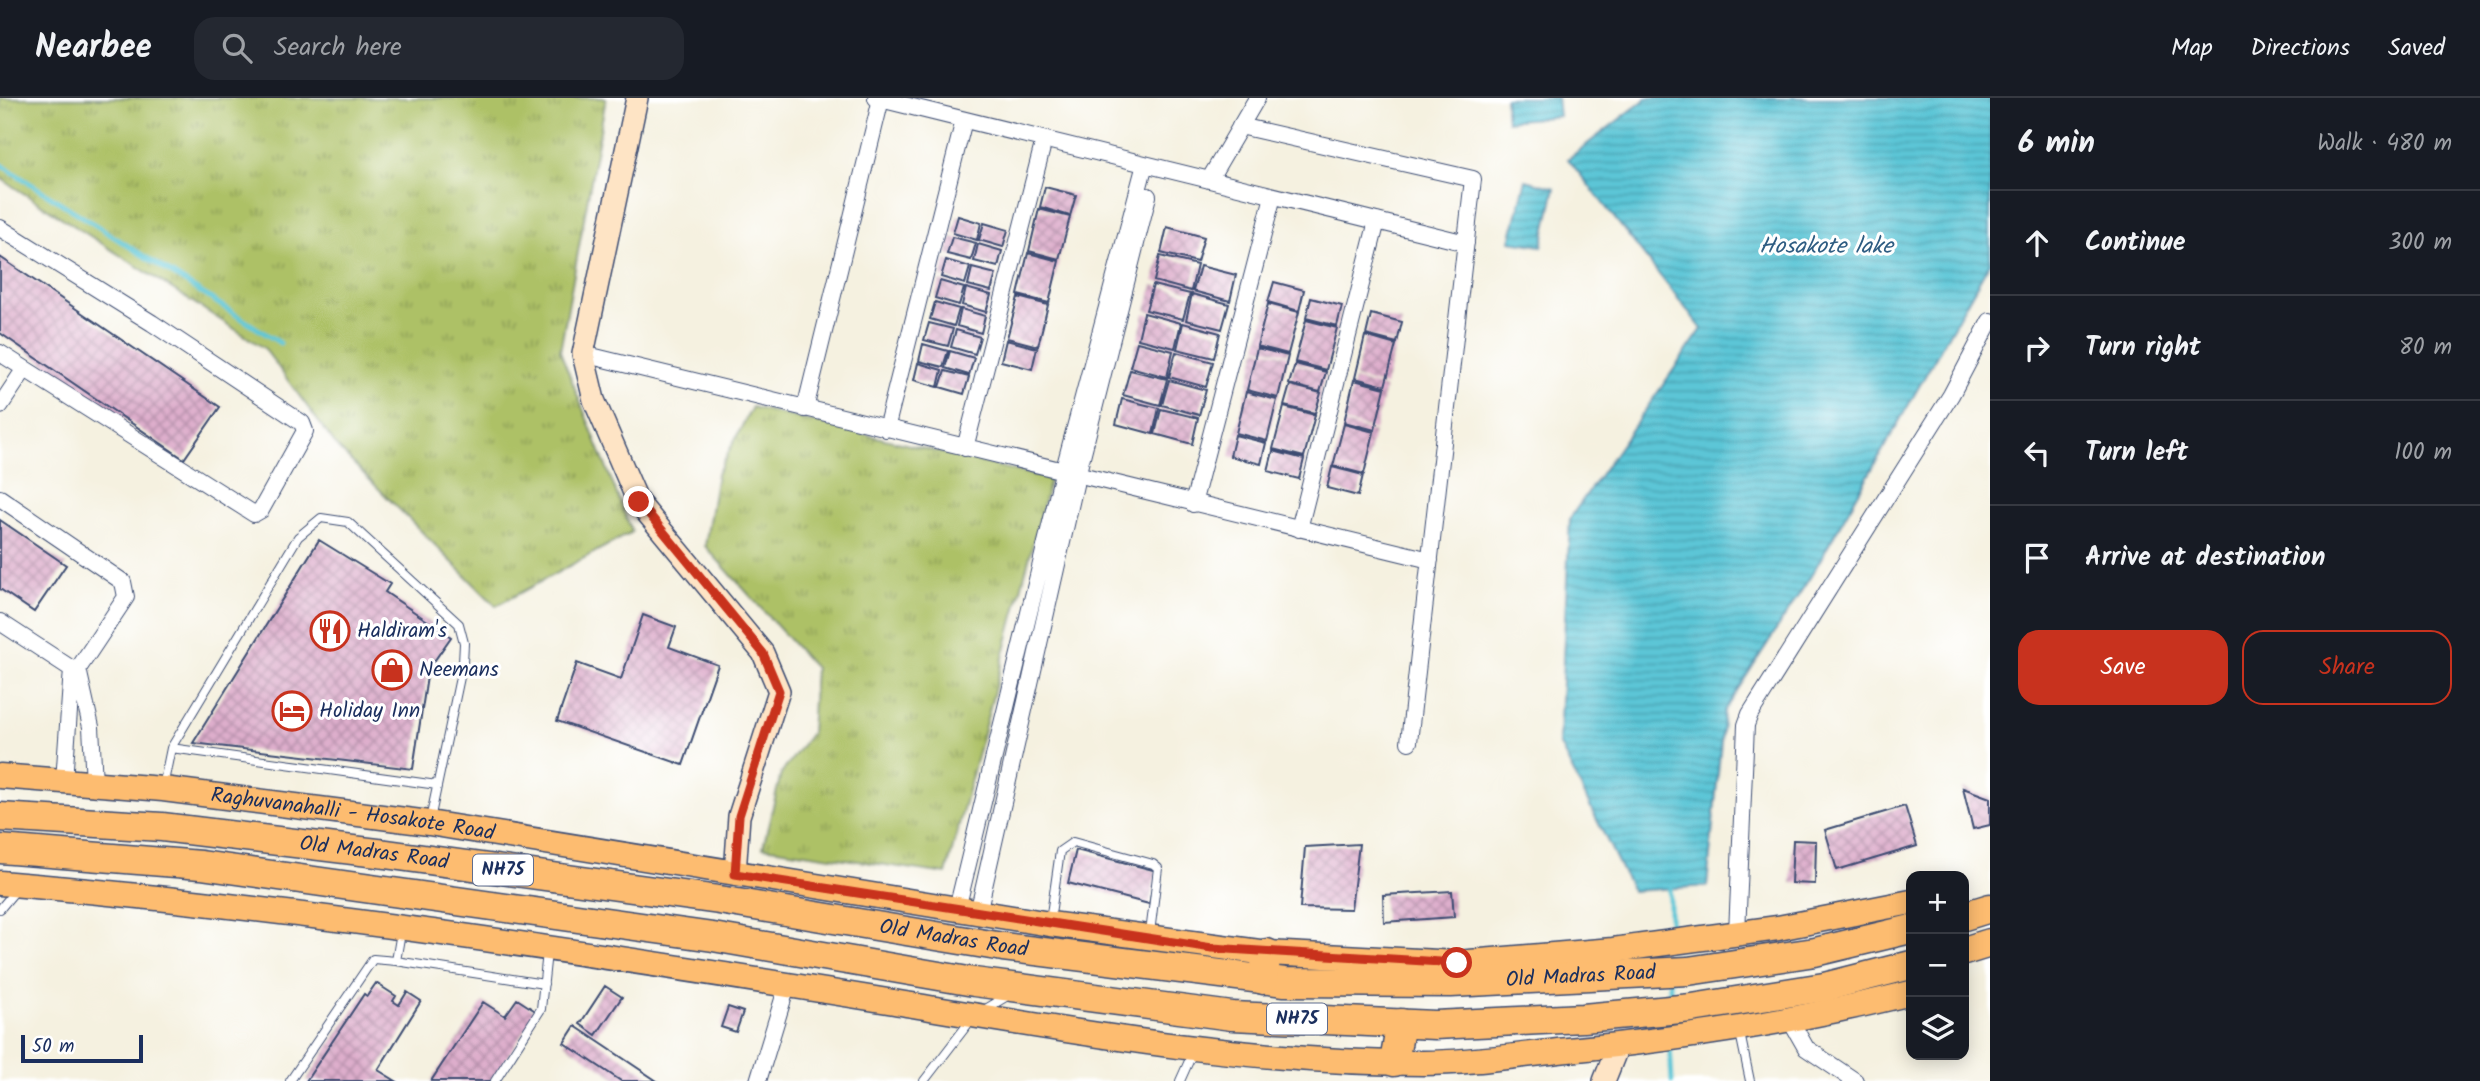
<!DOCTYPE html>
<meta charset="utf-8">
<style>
:root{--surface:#171b24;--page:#242831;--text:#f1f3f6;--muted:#9ea1a6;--line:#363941;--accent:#c8321e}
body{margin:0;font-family:Kalam,sans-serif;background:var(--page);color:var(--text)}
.controls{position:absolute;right:21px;bottom:21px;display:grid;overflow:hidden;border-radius:14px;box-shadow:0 4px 18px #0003}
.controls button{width:63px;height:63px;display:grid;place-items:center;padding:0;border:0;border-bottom:2px solid var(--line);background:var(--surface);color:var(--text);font:35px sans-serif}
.scale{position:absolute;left:21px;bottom:18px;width:122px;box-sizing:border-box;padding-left:7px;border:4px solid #1b2f5e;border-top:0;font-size:19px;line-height:24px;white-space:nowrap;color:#1b2f5e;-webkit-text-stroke:5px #fff;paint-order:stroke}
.stop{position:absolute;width:21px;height:21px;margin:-16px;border:5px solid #c8321e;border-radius:50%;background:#fff}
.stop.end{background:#c8321e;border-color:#fff;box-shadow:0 2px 7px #0008}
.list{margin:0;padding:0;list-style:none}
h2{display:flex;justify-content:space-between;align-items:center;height:91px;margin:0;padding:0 28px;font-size:30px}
h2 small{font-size:23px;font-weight:400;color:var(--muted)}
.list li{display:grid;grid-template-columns:46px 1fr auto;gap:21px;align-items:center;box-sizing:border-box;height:105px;padding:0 28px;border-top:2px solid var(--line)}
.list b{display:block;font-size:26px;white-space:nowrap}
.list em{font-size:23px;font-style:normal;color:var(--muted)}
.actions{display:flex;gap:14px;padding:21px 28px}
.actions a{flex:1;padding:16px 0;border:2px solid var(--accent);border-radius:21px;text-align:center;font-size:24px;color:var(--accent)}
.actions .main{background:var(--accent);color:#fff}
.icon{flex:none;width:38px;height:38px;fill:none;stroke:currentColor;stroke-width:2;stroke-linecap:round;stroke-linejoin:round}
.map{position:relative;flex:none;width:1990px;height:983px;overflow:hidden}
header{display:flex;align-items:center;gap:42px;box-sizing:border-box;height:98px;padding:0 35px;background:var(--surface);border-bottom:2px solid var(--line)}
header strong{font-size:33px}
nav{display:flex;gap:38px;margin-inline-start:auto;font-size:24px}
.search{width:490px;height:63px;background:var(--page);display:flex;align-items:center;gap:18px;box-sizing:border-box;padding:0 24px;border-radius:21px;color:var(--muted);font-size:26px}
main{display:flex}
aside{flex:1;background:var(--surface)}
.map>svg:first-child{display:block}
</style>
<header>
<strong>Nearbee</strong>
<div class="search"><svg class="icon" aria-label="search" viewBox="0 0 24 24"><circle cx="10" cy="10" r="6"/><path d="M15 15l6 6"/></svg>Search here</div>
<nav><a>Map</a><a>Directions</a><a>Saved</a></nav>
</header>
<main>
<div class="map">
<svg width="1990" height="983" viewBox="0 0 1990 983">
<defs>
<pattern id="grass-tufts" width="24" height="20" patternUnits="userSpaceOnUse" patternTransform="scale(1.75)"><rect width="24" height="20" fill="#adc166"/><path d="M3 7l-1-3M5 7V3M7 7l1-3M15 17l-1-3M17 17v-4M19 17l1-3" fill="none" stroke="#8c9d57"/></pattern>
<pattern id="water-rules" width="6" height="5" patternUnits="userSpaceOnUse" patternTransform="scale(1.75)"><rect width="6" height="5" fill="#5cc6d7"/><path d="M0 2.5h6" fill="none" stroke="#4ba1b2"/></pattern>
<pattern id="building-cross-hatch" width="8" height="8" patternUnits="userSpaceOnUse" patternTransform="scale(1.75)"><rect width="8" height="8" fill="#deaecc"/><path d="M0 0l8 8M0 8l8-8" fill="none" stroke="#b38ea9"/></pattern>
</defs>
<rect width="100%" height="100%" fill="#fff"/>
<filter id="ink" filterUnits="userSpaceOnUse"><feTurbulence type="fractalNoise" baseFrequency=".0143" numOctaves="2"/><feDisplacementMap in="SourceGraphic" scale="14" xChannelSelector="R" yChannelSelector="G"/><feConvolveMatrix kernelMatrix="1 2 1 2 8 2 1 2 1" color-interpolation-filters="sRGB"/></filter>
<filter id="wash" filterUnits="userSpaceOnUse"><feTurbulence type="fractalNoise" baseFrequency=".00686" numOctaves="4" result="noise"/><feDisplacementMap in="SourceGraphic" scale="28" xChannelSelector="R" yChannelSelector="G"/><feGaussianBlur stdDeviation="1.57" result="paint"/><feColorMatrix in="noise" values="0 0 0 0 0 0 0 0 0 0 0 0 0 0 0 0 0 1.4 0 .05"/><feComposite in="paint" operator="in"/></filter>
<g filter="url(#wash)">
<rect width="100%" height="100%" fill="#f5f1e0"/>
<!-- grass -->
<path fill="url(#grass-tufts)" stroke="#647862" stroke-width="2" d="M 0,0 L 606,0 L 560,253 L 632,434 L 496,508 L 338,350 L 264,250 L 0,80 Z
M 752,309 L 1050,381 L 946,776 L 763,749 L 781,676 L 811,635 L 815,570 L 705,448 L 717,376 Z"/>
<!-- water -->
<path fill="url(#water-rules)" stroke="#3c7a9a" stroke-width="2" d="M 1505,0 L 1557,0 L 1559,18 L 1507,23 Z
M 1647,0 L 1990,0 L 1990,164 L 1811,478 L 1724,613 L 1707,788 L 1632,793 L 1559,645 L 1570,420 L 1702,231 L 1568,61 Z
M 1526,82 L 1555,90 L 1542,148 L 1510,143 Z"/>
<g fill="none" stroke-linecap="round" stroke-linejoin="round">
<!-- stream -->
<path stroke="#5cc6d7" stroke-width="5" d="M 0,66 L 280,245
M 1670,790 L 1670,836
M 1670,881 L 1670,903
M 1670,948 L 1672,983"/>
</g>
<g id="blocks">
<!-- building -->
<path fill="url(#building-cross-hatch)" d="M 1045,89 L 1076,97 L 1070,118 L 1040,109 Z
M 1039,111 L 1070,119 L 1059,161 L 1029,153 Z
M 958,118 L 981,125 L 977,142 L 953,135 Z
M 984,125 L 1008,132 L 1003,149 L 979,142 Z
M 1167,129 L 1204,139 L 1197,164 L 1161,155 Z
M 952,139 L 976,145 L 971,162 L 947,156 Z
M 978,146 L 1002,153 L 998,169 L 974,163 Z
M 1028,155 L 1059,163 L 1049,205 L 1018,197 Z
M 1160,158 L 1197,167 L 1191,193 L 1154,183 Z
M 0,159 L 220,309 L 184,361 L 0,235 Z
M 946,162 L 970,169 L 965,186 L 941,179 Z
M 1200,168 L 1236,177 L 1230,203 L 1193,193 Z
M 972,170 L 996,176 L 991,193 L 968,187 Z
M 940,183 L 964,190 L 959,207 L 935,200 Z
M 1274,184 L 1304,192 L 1299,213 L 1268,204 Z
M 1153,187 L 1190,196 L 1183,221 L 1146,212 Z
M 966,190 L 991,197 L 986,214 L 962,207 Z
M 1192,196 L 1229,206 L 1222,231 L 1186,222 Z
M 1018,199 L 1048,207 L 1038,248 L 1007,240 Z
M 1311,200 L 1342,208 L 1337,228 L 1306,220 Z
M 935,204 L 959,211 L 954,228 L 930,221 Z
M 1268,206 L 1299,214 L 1288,256 L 1257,248 Z
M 961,211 L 985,218 L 981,235 L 957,228 Z
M 1144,215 L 1181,225 L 1175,250 L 1138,241 Z
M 1371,216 L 1402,224 L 1397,245 L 1366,237 Z
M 1306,222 L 1337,230 L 1326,272 L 1295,264 Z
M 929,225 L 953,231 L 948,248 L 924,242 Z
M 1183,225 L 1220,235 L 1214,260 L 1177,251 Z
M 956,232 L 980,239 L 975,256 L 951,249 Z
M 1365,238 L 1396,247 L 1385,288 L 1355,280 Z
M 1006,242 L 1037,250 L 1032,271 L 1001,263 Z
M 1137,244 L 1173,253 L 1167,279 L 1130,269 Z
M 923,246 L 948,253 L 943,269 L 919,263 Z
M 1257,250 L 1288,258 L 1278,300 L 1247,292 Z
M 950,253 L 974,260 L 969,277 L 945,270 Z
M 1176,254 L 1213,264 L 1206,289 L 1169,279 Z
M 918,265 L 942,272 L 938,289 L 914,282 Z
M 1295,266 L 1326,274 L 1320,294 L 1289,286 Z
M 1130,272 L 1167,281 L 1160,307 L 1123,297 Z
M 945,273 L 969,279 L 964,296 L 940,289 Z
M 1169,282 L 1206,292 L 1199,317 L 1162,307 Z
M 1354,282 L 1385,290 L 1375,332 L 1344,324 Z
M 1290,287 L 1321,295 L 1315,315 L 1284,308 Z
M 1246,294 L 1277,302 L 1267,343 L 1236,335 Z
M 1122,301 L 1159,310 L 1153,336 L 1116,326 Z
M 1284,309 L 1315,317 L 1304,359 L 1273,351 Z
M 1161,311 L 1198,320 L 1192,346 L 1155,336 Z
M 1344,326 L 1374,334 L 1364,376 L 1333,368 Z
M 1235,337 L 1266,345 L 1261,366 L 1230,358 Z
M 1273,353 L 1304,361 L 1299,381 L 1268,373 Z
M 1332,369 L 1363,377 L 1358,398 L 1327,390 Z
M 0,422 L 66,467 L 34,514 L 0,491 Z
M 319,442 L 390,486 L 385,494 L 451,539 L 428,572 L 413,671 L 193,645 Z
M 643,517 L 676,529 L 669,549 L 718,567 L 683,667 L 557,623 L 577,565 L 621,581 Z
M 1963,690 L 1990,700 L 1990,727 L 1973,731 Z
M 1905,708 L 1917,748 L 1837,772 L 1825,732 Z
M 1793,742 L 1816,743 L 1815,786 L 1791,785 Z
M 1359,746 L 1351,811 L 1300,810 L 1305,749 Z
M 1076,752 L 1157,773 L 1149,806 L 1068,785 Z
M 1452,793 L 1454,819 L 1384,824 L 1383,797 Z
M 376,885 L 396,898 L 393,903 L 399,907 L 407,894 L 421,903 L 378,972 L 396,983 L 306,983 L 364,896 L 367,898 Z
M 605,888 L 622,899 L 596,937 L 580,926 Z
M 517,901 L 537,914 L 491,983 L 431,983 L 483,904 L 505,918 Z
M 728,909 L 743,914 L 736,934 L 721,929 Z
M 575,928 L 657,983 L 621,983 L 564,945 Z"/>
</g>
</g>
<g filter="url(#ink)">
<use href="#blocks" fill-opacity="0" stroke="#3c4c72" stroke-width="2"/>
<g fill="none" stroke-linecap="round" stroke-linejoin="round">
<!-- lane casing -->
<g stroke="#3c4c72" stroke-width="10">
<path id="lane" d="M 171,650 L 437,687
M 163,689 L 171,650 L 298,439 L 321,420 L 348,424 L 459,526 L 464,545 L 463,565 L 430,722
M 0,811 L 16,792
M 1050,823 L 1060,753 L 1073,744 L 1153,766 L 1158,770 L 1150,835
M 396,863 L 544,886
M 984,912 L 1009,897
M 1740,935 L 1750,983
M 290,983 L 373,861 L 396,863 L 401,834
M 495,983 L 541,911 L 547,854
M 924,983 L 971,922
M 1180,983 L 1193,954"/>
</g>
<!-- street casing -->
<g stroke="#3c4c72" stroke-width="18">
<path id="street" d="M 876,0 L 1466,145
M 1240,28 L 1473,81 L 1409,644
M 1209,82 L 1257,0
M 0,130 L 152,225 L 302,325 L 305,333 L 261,412 L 254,416 L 0,255
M 583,256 L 1430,462
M 0,308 L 24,272
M 805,311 L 881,1
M 886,331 L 964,22
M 965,350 L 1044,42
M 0,400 L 123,484 L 126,499 L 78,571 L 72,571 L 0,524
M 1193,406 L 1273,98
M 1299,431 L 1377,123
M 78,571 L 91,629 L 94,685
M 64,683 L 72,571
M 957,811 L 1063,375 L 1145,66
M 978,815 L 1077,378 L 1148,98
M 1737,835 L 1746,627 L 1750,616 L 1951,297 L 1990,223
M 1790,922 L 1806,950 L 1855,983
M 758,983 L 787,888"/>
</g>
<!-- secondary casing -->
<g stroke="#3c4c72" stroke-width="24">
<path id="secondary" d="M 637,0 L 583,256 L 594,302 L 638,404 L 763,555 L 779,593 L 739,718 L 735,776
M 1604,983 L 1618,948"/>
</g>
<!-- primary casing -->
<g stroke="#3c4c72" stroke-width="27">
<g id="primary">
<path id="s1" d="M 0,678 L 163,691 L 429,725 L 1050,826 L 1267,855 L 1457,865 L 1613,852 L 1778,830 L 1911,804"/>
<path d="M 0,785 C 299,810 597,856 894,904 C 1069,933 1244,965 1423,965 C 1468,965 1513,958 1558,953 C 1677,942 1795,924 1911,895"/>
</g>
</g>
<!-- highway casing -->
<g stroke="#3c4c72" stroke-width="31">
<g id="highway">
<path id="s2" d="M 0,719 L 162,729 L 386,756 L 719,802 L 1003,849 L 1285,884 L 1451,885 L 1688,873 L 1815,854 L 1911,831"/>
<path d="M 0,751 L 201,767 L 713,839 L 974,884 L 1232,918 L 1435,927 L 1583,920 L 1692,910 L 1824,889 L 1911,867"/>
<path d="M 1964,818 L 1990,810"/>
<path d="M 1964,853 L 1990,845"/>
<path d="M 1263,882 L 1267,855"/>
<path d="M 1394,964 L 1401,925"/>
</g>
</g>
<!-- lane -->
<use href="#lane" stroke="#fff" stroke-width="8"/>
<!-- street -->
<use href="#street" stroke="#fff" stroke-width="16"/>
<!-- secondary -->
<use href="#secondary" stroke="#fee4c5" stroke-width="21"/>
<!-- primary -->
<use href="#primary" stroke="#fdbc6f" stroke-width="24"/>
<!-- highway -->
<use href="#highway" stroke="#fdbc6f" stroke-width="28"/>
</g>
</g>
<g fill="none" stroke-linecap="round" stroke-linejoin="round" filter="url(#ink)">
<!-- route -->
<path stroke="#c8321e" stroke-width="9" d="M 639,404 L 763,555 L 779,593 L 739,718 L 735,776 L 1212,850 L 1457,865"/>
</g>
<!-- icons -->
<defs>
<g id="restaurant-ring" transform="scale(2.0125)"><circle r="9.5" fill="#fff" stroke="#c8321e" stroke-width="1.5"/><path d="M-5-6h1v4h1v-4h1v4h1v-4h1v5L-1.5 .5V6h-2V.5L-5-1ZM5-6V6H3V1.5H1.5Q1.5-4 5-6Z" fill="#c8321e"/></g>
<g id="shop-ring" transform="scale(2.0125)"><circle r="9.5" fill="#fff" stroke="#c8321e" stroke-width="1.5"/><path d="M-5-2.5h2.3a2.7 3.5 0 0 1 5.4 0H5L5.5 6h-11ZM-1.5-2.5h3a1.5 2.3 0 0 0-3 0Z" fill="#c8321e"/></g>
<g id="hotel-ring" transform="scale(2.0125)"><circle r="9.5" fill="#fff" stroke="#c8321e" stroke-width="1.5"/><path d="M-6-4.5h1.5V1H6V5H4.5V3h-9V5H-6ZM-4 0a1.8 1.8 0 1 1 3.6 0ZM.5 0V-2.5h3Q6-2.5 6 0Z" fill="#c8321e"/></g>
</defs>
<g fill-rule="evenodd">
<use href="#restaurant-ring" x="330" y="533"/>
<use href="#shop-ring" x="392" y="572"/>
<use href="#hotel-ring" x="292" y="613"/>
</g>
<g text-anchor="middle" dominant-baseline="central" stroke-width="6" stroke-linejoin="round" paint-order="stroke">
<!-- shield labels -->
<g fill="#fff" stroke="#5f6d8e" stroke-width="2">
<rect x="473" y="756.5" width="60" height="31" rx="5"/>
<rect x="1267" y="905.5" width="60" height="31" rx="5"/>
</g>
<g font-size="19" font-weight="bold" fill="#1b2f5e">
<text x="503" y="772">NH75</text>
<text x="1297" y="921">NH75</text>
</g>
<!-- poi labels -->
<g font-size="21" fill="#1b2f5e" stroke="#fff" text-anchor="start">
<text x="357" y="533">Haldiram's</text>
<text x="419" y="572">Neemans</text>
<text x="319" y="613">Holiday Inn</text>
</g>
<!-- street labels -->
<g font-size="21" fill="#1b2f5e" stroke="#fff">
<text stroke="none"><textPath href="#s1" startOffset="355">Raghuvanahalli - Hosakote Road</textPath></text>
<text stroke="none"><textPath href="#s2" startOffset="376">Old Madras Road</textPath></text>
<text stroke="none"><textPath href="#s2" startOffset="962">Old Madras Road</textPath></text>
<text stroke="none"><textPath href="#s2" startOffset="1592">Old Madras Road</textPath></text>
</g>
<!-- water labels -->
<g font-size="23" font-style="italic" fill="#2e5c82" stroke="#fff">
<text x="1826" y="149">Hosakote lake</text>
</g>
</g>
</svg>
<div class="controls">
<button>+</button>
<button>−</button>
<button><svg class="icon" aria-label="layers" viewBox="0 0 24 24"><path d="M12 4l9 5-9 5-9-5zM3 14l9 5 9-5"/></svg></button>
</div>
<div class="scale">50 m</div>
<div class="stop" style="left:1457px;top:865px"></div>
<div class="stop end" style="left:639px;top:404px"></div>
</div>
<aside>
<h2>6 min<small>Walk · 480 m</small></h2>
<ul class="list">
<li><svg class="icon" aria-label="ahead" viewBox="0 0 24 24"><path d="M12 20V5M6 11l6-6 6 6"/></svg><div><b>Continue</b></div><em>300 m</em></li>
<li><svg class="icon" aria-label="right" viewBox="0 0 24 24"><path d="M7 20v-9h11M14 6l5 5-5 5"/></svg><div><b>Turn right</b></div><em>80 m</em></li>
<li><svg class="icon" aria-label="left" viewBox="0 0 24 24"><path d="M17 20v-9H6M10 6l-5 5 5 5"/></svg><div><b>Turn left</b></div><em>100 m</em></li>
<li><svg class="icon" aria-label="arrive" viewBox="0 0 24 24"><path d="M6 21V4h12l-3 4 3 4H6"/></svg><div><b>Arrive at destination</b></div></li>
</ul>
<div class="actions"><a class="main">Save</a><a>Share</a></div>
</aside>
</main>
